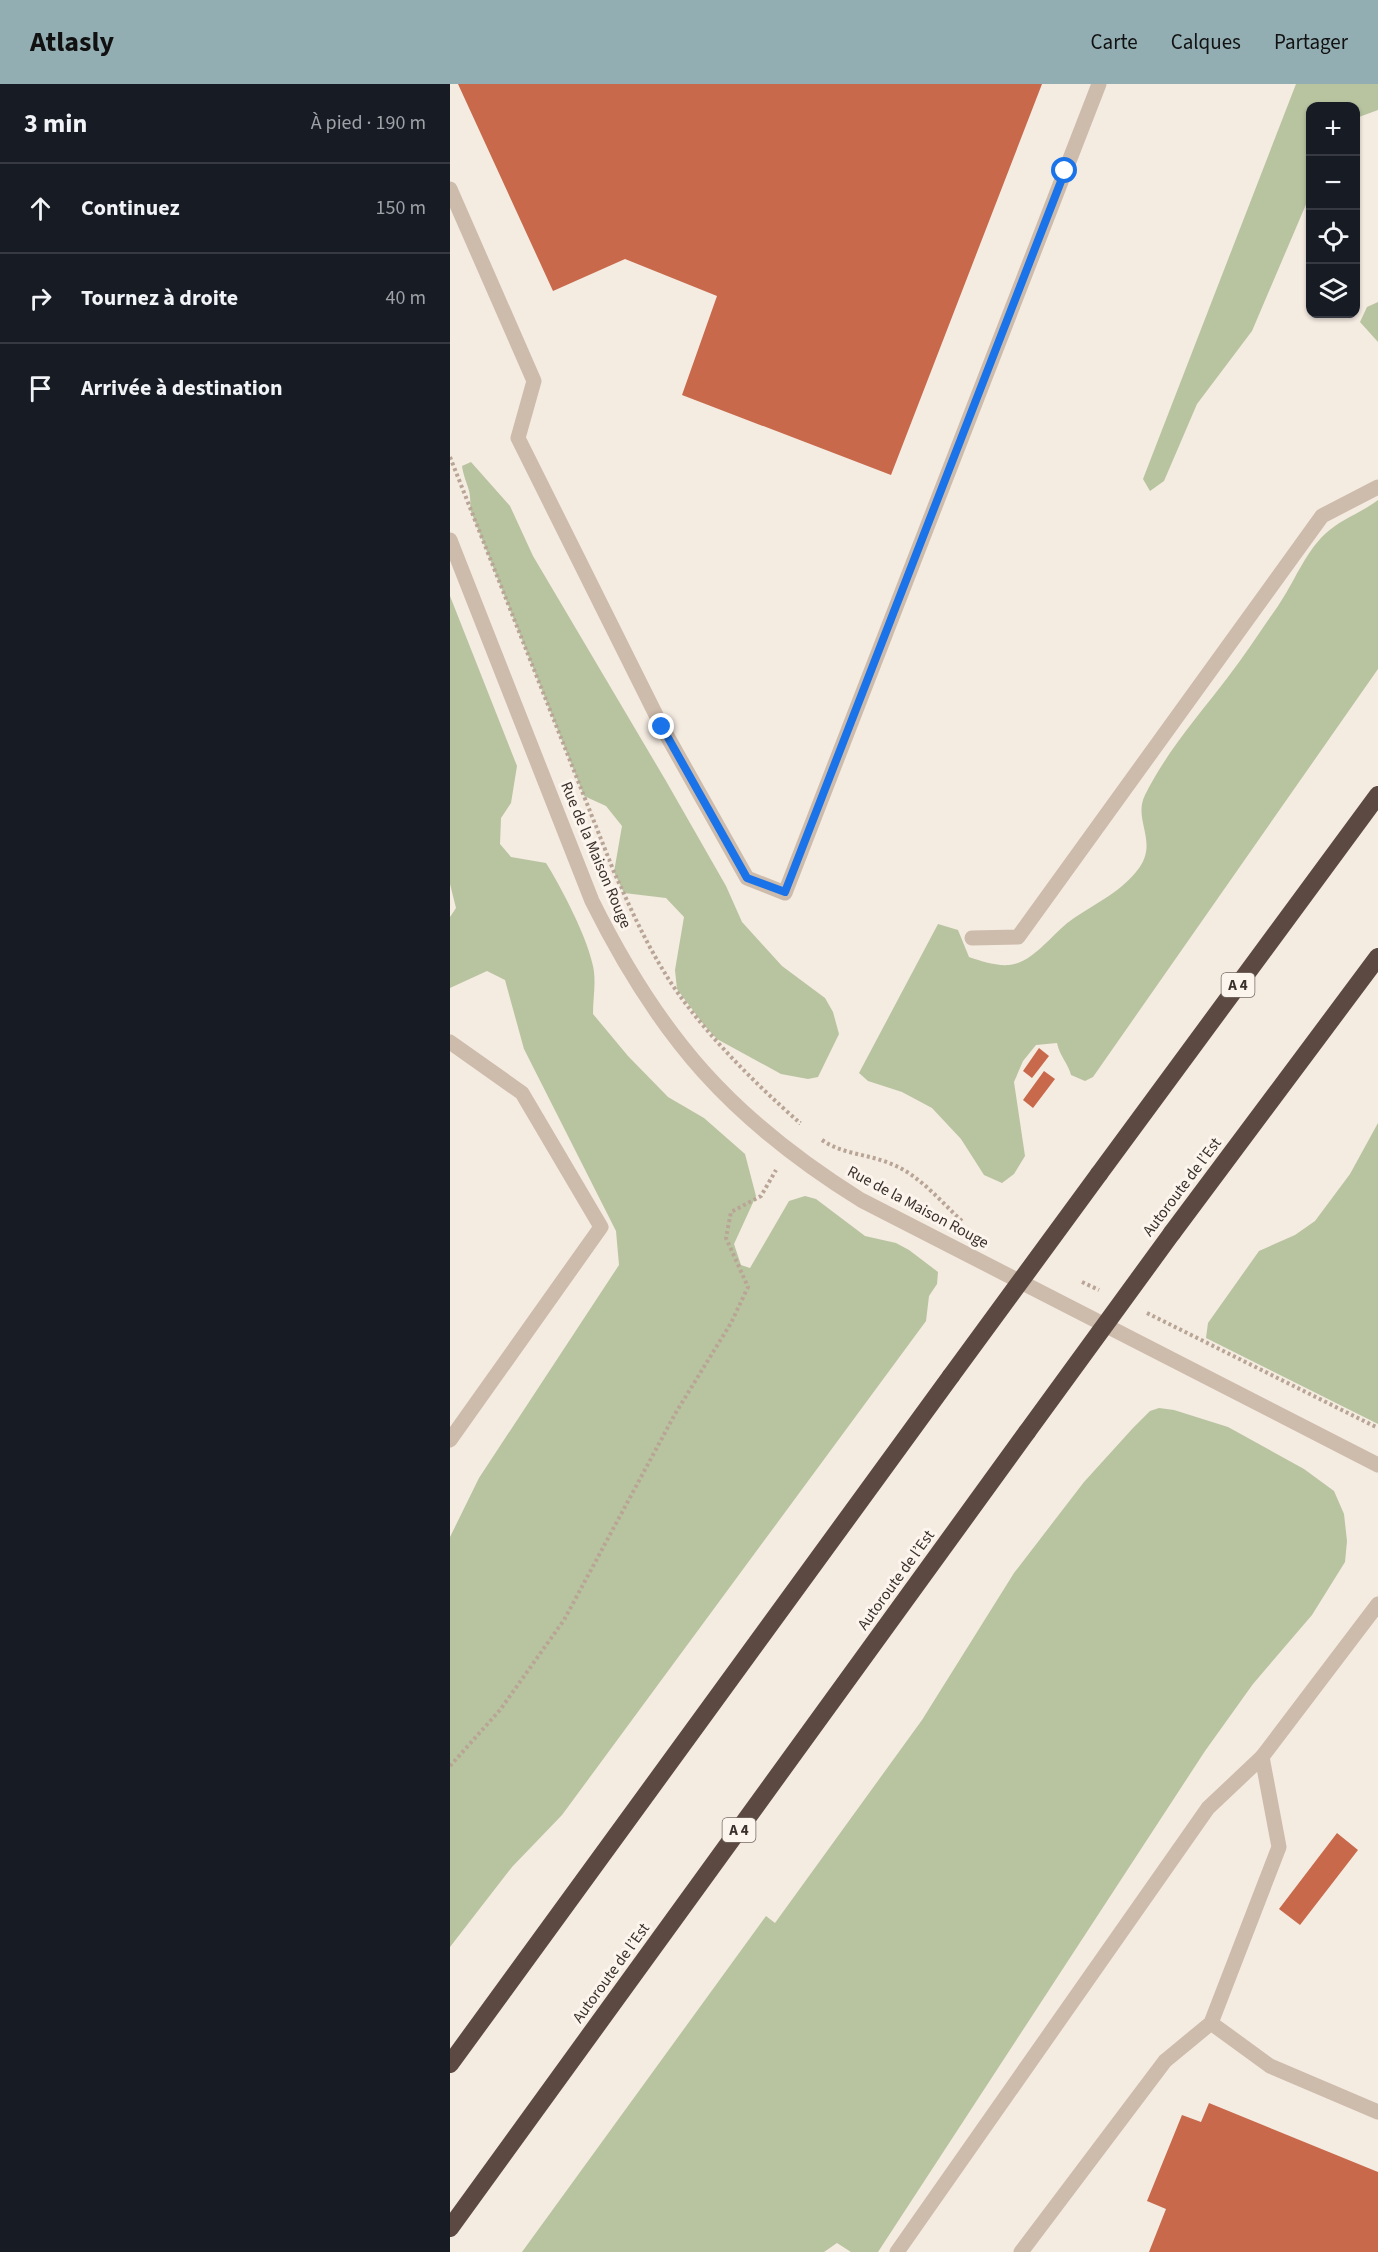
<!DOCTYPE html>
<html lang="fr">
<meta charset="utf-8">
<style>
:root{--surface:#171b24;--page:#20242c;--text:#f1f3f6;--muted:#9ea1a6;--line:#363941;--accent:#92aeb2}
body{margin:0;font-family:"Source Sans 3",sans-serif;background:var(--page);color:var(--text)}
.controls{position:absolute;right:18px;top:18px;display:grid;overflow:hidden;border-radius:12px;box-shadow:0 2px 4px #0004}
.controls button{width:54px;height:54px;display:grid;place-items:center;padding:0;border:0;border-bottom:2px solid var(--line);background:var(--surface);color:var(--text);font:30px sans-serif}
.stop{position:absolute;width:18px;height:18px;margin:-14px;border:4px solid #1a73e8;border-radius:50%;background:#fff}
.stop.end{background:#1a73e8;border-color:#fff;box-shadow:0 2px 6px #0008}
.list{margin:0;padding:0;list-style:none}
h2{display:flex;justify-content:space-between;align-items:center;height:78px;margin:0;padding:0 24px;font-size:26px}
h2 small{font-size:20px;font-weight:400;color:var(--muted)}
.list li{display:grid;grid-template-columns:39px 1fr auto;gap:18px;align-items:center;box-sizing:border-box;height:90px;padding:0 24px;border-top:2px solid var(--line)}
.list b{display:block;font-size:22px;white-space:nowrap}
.list em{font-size:20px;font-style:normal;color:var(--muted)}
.icon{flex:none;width:33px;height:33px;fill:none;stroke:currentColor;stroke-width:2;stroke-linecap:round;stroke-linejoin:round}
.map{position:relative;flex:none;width:928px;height:2168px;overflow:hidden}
header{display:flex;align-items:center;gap:36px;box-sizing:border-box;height:84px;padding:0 30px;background:var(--accent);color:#111}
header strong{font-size:28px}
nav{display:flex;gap:33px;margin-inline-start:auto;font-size:21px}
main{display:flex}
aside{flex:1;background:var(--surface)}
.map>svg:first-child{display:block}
</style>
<header>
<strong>Atlasly</strong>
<nav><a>Carte</a><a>Calques</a><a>Partager</a></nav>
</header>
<main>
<aside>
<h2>3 min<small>À pied · 190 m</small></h2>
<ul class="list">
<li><svg class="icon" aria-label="ahead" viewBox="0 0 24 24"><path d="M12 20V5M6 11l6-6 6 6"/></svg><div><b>Continuez</b></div><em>150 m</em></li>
<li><svg class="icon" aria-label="right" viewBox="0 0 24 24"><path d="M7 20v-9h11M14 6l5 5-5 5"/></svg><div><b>Tournez à droite</b></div><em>40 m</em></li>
<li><svg class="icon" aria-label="arrive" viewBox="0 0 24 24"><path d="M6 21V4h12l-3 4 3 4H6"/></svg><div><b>Arrivée à destination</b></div></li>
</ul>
</aside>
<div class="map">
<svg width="928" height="2168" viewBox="0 0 928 2168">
<rect width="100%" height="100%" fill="#f4ebe1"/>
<!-- green -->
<path fill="#b8c4a0" d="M 846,0 L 928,0 L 928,26 L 909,33 L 906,37 L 906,22 L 860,22 L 860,111 L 802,247 L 747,320 L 714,397 L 700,407 L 693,395 Z
M 928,218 L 928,258 L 910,238 L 917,223 Z
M 21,378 L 60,422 L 83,472 L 216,697 L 276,802 L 292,838 L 332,882 L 375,914 L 383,928 L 389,950 L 368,993 L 358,995 L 331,990 L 267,955 L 254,941 L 227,905 L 225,886 L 234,833 L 216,814 L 174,809 L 164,788 L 172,742 L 156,722 L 134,712 L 20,425 C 22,404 15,401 12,382 Z
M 928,416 L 928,585 L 643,993 L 635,997 L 621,991 C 618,979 610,973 607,959 L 586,961 L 573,977 L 564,998 L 575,1072 L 564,1090 L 552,1099 L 534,1091 L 511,1055 L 482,1024 L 452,1008 L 418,997 L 409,989 L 488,840 L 508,846 L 519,873 C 531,877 545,882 559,881 C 583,879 602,850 620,837 C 642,821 668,810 686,788 C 711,759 682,737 695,711 C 717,667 749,631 778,593 C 796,570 811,546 828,522 C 844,499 854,470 875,450 C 891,435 911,429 928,416 Z
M 0,512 L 67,682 L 61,719 L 51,734 L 50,760 L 61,773 L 96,779 C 111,803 136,851 142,878 C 147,895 143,912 143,930 L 178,972 L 218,1013 L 254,1034 L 295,1070 L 306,1112 L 284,1160 L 291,1181 L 300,1184 L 339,1117 L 355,1112 L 366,1115 L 415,1152 L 446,1159 L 459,1166 L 488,1188 L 487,1200 L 479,1212 L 476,1237 L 112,1731 L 62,1783 L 0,1863 L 0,1453 L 29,1394 L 169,1181 L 166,1147 L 74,965 L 55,896 L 37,887 L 0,904 L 0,833 L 6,824 L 0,800 Z
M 928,1039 L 928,1340 L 756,1254 L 758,1239 L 809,1167 L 845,1151 L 865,1137 L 900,1090 Z
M 709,1324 L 724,1326 L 778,1343 L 854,1385 L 884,1407 L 894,1430 L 897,1457 L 895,1478 L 862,1531 L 803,1600 L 755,1667 L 428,2168 L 401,2168 L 387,2159 L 374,2168 L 72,2168 L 316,1832 L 325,1839 L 472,1636 L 564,1489 L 634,1398 L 683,1344 L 700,1327 Z"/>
<!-- building -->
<path fill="#c8694b" d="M 8,0 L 592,0 L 441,391 L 232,311 L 267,212 L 175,175 L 103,207 Z
M 589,964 L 599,972 L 582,994 L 573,987 Z
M 594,987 L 605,995 L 583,1024 L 573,1016 Z
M 887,1749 L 908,1766 L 850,1841 L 829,1825 Z
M 759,2019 L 928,2088 L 928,2168 L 699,2168 L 716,2125 L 697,2117 L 732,2031 L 751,2038 Z"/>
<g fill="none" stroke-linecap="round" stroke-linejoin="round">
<!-- path -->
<path stroke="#b9a596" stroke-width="4" stroke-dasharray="3 3" stroke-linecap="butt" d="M 0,373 L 164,788 C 179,821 194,855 213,886 C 244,939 304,999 350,1039
M 372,1056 C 392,1070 417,1070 439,1079 C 469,1090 490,1117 513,1138
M 632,1198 L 649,1206
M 697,1229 L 928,1344
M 0,1682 L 50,1626 L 114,1536 L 225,1330 L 281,1239 L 298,1203 L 276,1154 L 281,1128 L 311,1112 L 326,1086"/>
<!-- service -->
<path stroke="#cdbbac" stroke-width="15" d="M 0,105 L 84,297 L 68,354 L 212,643 L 297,794 L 335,809 L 649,0
M 522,854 L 568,853 L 872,432 L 928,403
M 0,958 L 72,1009 L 151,1143 L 0,1356
M 812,1673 L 829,1763 L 761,1939 L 820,1982 L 928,2028
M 447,2168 L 758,1724 L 812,1673
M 571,2168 L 715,1977 L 761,1939"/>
<!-- minor -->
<path stroke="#cdbbac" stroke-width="15" d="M 812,1673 L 928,1520"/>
<!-- tertiary -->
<path stroke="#cdbbac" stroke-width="15" d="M 0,456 L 142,817 C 210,954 281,1035 411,1116 L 928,1381"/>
<!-- motorway -->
<path stroke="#5c4a42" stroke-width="18" d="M 649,1090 L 928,711
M 722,1149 L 928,873
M 0,1980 L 501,1292
M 0,2144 L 577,1348"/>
<!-- motorway-bridge -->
<path stroke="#5c4a42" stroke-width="18" d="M 501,1292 L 649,1090
M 577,1348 L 722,1149"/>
</g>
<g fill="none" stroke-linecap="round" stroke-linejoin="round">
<!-- route -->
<path stroke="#1a73e8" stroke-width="8" d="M 212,643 L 297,794 L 335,808 L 615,87"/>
</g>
<g text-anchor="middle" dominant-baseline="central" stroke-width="6" stroke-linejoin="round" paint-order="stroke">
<!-- shield labels -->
<g fill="#fbf5ee" stroke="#756b66" stroke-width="1.5">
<rect x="771.5" y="889" width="33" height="24" rx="4.5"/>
<rect x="272.5" y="1734" width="33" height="24" rx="4.5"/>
</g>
<g font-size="15" font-weight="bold" fill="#3b302b">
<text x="788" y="901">A 4</text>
<text x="289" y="1746">A 4</text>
</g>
<!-- street labels -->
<g font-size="16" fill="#3b302b" stroke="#fbf5ee">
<text transform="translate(146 771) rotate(67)">Rue de la Maison Rouge</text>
<text transform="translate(732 1103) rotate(-53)">Autoroute de l’Est</text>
<text transform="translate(468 1123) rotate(28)">Rue de la Maison Rouge</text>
<text transform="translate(446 1496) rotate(-54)">Autoroute de l’Est</text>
<text transform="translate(161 1889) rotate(-54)">Autoroute de l’Est</text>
</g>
</g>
</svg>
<div class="controls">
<button>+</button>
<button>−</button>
<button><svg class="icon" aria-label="locate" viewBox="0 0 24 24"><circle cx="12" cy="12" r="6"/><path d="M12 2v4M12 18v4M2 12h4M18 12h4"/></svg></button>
<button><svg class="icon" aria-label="layers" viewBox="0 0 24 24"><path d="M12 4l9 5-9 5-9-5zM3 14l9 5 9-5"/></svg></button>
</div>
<div class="stop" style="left:615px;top:87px"></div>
<div class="stop end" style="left:212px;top:643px"></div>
</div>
</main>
